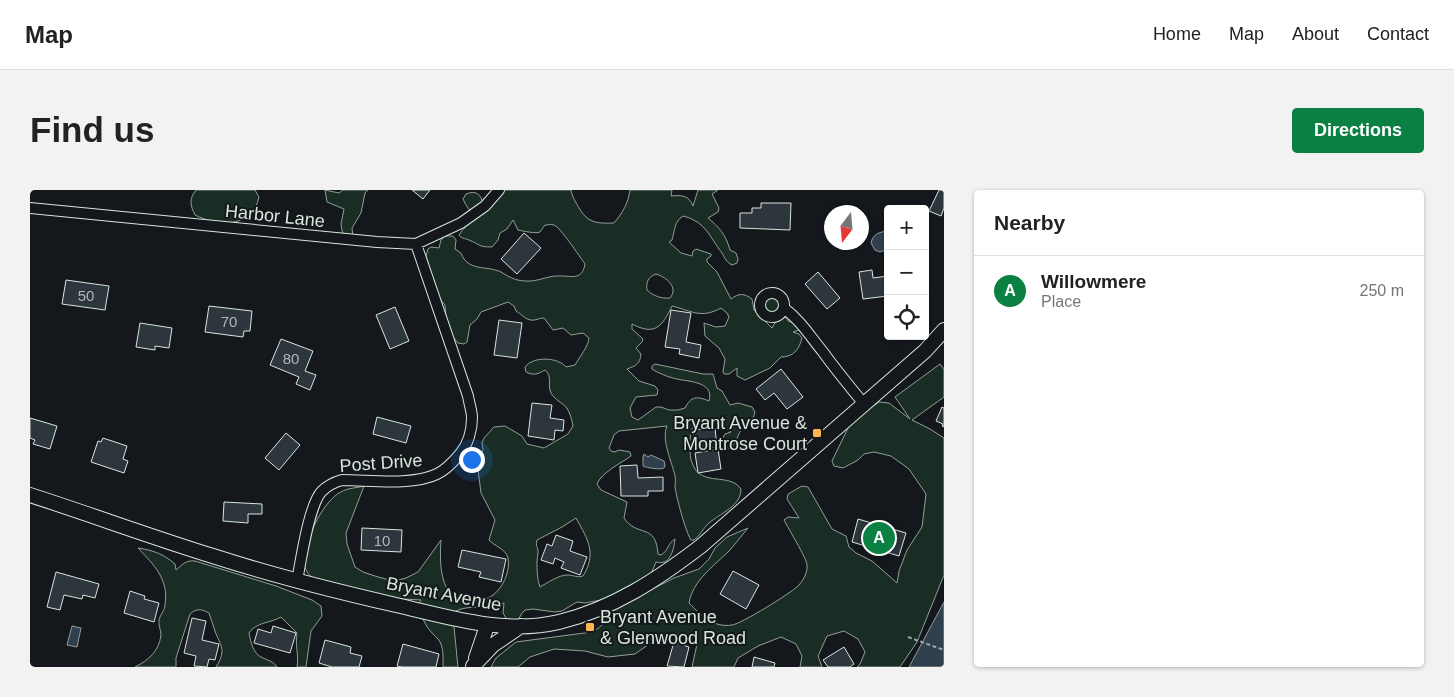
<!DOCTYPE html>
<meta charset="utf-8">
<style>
:root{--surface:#fff;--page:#f2f2f2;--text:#222;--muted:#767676;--line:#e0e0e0;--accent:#0b8043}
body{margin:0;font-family:Helvetica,sans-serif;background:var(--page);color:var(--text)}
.controls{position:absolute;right:15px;top:15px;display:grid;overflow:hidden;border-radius:5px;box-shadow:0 1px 4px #0004}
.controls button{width:45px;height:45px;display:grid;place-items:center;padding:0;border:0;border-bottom:1px solid var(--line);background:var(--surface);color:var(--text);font:25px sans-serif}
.compass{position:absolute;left:794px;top:15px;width:45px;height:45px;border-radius:50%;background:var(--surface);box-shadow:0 1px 4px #0004;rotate:196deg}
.you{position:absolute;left:441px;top:269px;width:18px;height:18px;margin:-12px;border:4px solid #fff;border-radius:50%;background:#1a73e8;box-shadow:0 0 0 8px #1a73e833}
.badge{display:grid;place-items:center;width:32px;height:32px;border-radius:50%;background:var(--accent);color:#fff;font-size:16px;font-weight:700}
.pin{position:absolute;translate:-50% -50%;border:2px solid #fff;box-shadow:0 1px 5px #0006}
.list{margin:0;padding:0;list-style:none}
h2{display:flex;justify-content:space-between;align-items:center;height:65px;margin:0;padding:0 20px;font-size:21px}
h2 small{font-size:16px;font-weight:400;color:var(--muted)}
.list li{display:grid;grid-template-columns:32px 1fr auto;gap:15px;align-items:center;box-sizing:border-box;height:70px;padding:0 20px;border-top:1px solid var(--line)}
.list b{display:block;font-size:19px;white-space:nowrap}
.list p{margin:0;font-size:16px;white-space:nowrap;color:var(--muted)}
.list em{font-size:16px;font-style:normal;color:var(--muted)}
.icon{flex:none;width:28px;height:28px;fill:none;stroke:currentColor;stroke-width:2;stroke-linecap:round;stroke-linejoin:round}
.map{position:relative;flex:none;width:914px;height:477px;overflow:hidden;border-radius:5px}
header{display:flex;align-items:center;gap:30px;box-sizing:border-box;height:70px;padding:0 25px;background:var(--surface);border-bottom:1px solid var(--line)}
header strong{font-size:24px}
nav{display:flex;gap:28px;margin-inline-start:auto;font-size:18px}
.intro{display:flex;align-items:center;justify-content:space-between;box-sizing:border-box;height:120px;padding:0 30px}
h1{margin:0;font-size:35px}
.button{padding:12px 22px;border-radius:5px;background:var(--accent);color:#fff;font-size:18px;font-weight:700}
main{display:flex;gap:30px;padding:0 30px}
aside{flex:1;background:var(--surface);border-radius:5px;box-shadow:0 1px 4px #0004}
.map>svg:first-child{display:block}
</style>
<header>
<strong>Map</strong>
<nav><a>Home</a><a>Map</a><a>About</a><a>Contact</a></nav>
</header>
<div class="intro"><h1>Find us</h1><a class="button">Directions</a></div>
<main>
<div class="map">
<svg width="914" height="477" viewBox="0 0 914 477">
<rect width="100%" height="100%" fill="#14181c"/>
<!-- green -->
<path fill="#1a2d24" stroke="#939e99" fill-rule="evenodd" d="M 166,0 L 225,0 L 229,7 C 223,38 188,37 165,25 C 160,15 159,9 166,0 Z
M 295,0 L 309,3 L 313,0 L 338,0 L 335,3 L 331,23 L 322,38 L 323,47 L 313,46 L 311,34 L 314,19 L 297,12 Z
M 472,0 L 541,0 C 542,5 543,7 545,11 C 556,31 561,34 584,33 C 593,22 598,14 600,0 L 642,0 L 641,6 C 651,5 659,5 663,16 L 668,0 L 688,0 L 682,4 L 689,18 L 688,22 L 678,28 C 689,37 696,45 700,60 L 706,63 L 708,69 L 707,73 L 702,75 C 696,72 695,68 692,63 C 679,46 676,32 653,26 C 644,32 645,40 642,50 L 639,52 L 651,63 L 662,66 L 663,61 L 666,59 L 681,64 L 681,66 L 677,69 L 677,72 L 687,82 L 701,109 C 709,103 714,103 722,109 L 724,120 L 742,138 L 746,131 L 756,127 L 758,131 L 769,135 L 769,140 L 763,142 L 769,144 L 772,148 C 769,160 763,167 751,167 L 740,178 L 715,190 L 707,186 L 707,178 L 699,184 L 694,184 L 693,182 L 695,169 L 689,158 L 675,146 L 674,133 L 686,137 L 695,136 L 699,127 L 697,123 L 691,118 C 671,129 662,121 642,116 C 632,137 625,146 602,134 L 602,139 L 613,149 L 612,152 L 606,158 L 611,164 C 610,175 605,176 597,179 L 609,191 L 625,196 L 628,200 L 627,205 L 606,207 L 600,218 L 602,227 L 608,230 L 626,217 L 631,217 L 639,220 L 648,220 L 655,218 C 661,206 667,206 679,211 C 685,190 655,192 643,188 C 638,187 626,182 622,179 L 622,176 L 625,174 L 673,184 L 683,184 L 687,198 L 692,201 L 700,215 L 708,213 L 722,217 L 725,222 L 722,232 C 704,241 711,249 700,259 L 694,256 L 692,249 L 695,244 L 701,242 C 680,224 659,222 660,256 C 660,262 660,269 663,275 C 672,297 699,282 711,299 C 711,316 691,323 679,333 C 673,338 670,346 664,350 L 661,350 C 656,343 646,306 645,297 C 645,293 646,290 645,286 C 642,272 631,250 637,236 L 589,241 L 584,245 L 579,258 L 581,261 L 585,262 L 589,260 L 600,262 L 601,266 C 591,273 571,283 567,294 L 571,300 L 597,312 L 594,328 C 607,348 626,332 628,364 L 631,365 C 638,361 638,353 645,349 C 644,360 640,376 626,372 L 621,384 L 609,394 L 571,410 L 555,413 L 547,412 L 532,421 L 525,422 L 503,419 L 495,420 L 492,423 L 487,432 L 479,433 L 473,423 L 474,413 C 458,421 440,413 424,422 L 422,432 L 424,437 L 428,477 L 413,477 C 413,468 414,456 408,449 C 401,442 397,438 393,429 L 402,428 L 389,413 L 391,410 L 355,408 L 288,391 C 282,388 277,384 275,377 C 270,357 293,310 311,302 C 317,298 327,298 334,296 L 316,343 L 317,354 L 325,377 L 333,382 L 348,387 L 364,391 L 376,388 L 388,382 L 411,350 C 410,368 409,391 422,406 C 426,411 433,411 439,411 C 444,411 450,411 455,409 C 470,405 481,383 478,368 C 476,359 464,356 459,350 L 465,330 L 451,303 L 447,272 L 453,260 L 452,253 L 454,248 L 464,237 L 475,236 L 492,246 L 497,254 L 514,258 L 538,244 L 543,236 C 542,230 540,222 536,217 C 531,212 525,210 521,203 C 517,195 523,187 515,180 C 508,184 504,186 496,182 L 495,177 C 503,166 528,167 536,177 L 545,175 C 549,168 559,155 559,148 L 553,143 L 541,145 L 533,138 L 523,140 L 514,128 C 509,128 505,131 501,130 C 496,130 490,123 486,121 L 484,116 L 478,112 L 451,122 L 447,129 L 440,135 L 437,152 L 434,154 L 428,153 L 417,140 L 415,115 L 408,107 L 396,66 L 398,59 L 401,57 L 409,58 L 411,50 L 415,46 L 423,46 L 426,50 L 425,59 L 431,63 C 438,82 456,75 471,82 C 479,87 486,91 496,91 C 507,92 517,86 527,86 C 540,85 552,92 555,74 C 550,67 530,37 524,35 C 521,34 518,35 515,35 C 513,37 512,40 510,42 C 507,44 492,41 488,40 L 483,30 L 477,39 L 470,43 L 468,50 L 462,57 C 448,57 451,55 439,50 C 434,48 432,49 429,45 C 433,38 439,35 443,28 C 441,20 436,17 433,9 L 436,4 C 446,0 451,4 453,14 ZM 626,84 C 636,87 649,97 640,108 C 632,109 623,106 617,100 C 616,92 618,87 626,84 ZM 546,328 C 558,350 567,363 553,386 C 547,388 544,385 537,385 C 529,385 517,393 510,397 C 507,388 507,380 507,371 C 507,368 508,365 508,362 C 508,357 505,356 507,350 L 532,337 Z
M731 115a11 11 0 1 1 22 0a11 11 0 1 1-22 0Z
M 910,174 L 914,179 L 914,207 L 882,230 L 900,239 L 914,248 L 914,385 L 887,452 L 870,477 L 827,477 L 830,474 L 835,462 L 828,449 L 814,441 L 797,446 L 788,466 L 792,477 L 770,477 L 772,466 L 766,454 L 751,447 L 728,456 L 708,468 L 704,477 L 662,477 L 667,454 L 650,444 L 629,447 L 605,464 L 578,467 L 555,461 L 524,459 L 500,467 L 488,477 L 461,477 L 466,468 L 486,452 L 562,442 C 571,437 577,432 580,421 L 644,388 L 669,379 L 679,369 L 685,358 L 697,347 L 718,338 C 712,345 706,353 700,360 C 684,376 663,390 659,413 C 671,425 683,438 702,435 C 711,434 761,403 768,396 C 773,391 778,382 777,375 C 777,369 758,338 754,330 L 758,327 L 769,328 L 757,309 L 758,304 L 772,296 L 778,297 L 802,339 L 816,346 L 819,357 L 826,363 L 842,371 L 867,393 L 869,381 L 877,360 L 892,337 L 896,304 L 879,279 L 861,266 L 844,262 L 834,264 L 828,270 L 813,278 L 804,276 L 802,271 L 818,238 L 833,223 L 849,212 L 859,213 L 880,229 L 865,207 Z
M 108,358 C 122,360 134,364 145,374 L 146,380 C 153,374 156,370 165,371 L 246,396 L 282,410 L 291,416 L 292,426 L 281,441 L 276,477 L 267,477 C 269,466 265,455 267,443 L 251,427 C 241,433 226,432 219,443 C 221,453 223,464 233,468 C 239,471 243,471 247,477 L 186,477 C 198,458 189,455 184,438 C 182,433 181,428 179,423 C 171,419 167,418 160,424 L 146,468 L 146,477 L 105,477 C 119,470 129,461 131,445 C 131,440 128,435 129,430 C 130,425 135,420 135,415 C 139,389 124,375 108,358 Z"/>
<!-- water -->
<path fill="#2f3f4d" stroke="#939e99" d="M 858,41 L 858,59 L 850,62 L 845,60 L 841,53 C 843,44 849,42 858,41 Z
M 614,264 L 618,267 L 621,265 L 634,271 L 635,275 L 634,278 C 631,280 617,278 613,276 L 613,267 Z
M 914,412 L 914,477 L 879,477 Z
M 42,436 L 51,438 L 47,457 L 37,455 Z"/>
<!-- building -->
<path fill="#2c363c" stroke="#d8e6dc" d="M 382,0 L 400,0 L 393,9 Z
M 909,0 L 914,0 L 914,18 L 911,26 L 899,21 Z
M 731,13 L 761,13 L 760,40 L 710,38 L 710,23 L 722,23 L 722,18 L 731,18 Z
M 494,43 L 511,58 L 487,84 L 471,69 Z
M 842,80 L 843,88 L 858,86 L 858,106 L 833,109 L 829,82 Z
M 788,82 L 810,108 L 797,119 L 775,94 Z
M 36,90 L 79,96 L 75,120 L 32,114 Z
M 179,116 L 222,121 L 220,141 L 214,141 L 213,147 L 175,142 Z
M 365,117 L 379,151 L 360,159 L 346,125 Z
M 641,120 L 661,123 L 656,152 L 671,155 L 669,168 L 649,164 L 650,159 L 635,157 Z
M 469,130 L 492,133 L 487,168 L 464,165 Z
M 110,133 L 142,138 L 139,158 L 125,156 L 125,160 L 106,157 Z
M 251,149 L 283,161 L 275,181 L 286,185 L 280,200 L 266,194 L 269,187 L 240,175 Z
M 751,179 L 773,207 L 757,219 L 744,203 L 735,210 L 726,199 Z
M 502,213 L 522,215 L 520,228 L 534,230 L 533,241 L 525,240 L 524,250 L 498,246 Z
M 912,217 L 914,218 L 914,237 L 912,236 L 913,234 L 906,231 Z
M 347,227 L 381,236 L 376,253 L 343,244 Z
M 0,228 L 27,236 L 20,259 L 3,254 L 5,250 L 0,248 Z
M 685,238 L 687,257 L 665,259 L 663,240 Z
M 256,243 L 270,255 L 249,280 L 235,268 Z
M 73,248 L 97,256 L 93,269 L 98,271 L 94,283 L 61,272 L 68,251 L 71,252 Z
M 688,259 L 691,279 L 668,283 L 665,263 Z
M 607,275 L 608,288 L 633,287 L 633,301 L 618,301 L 618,306 L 591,306 L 590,276 Z
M 194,312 L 232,314 L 232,324 L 218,324 L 218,333 L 193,331 Z
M 828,329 L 876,343 L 869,366 L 822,352 Z
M 332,338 L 372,340 L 371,362 L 331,360 Z
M 526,345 L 543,351 L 540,361 L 557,367 L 550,385 L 531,378 L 534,372 L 525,368 L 523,374 L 511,370 L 517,354 L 522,356 Z
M 432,360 L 476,369 L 471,392 L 449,387 L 451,382 L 428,377 Z
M 703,381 L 729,395 L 716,419 L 690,404 Z
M 26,382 L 69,394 L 65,408 L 53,405 L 52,409 L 34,405 L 30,420 L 17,417 Z
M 100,401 L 115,406 L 114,409 L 129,413 L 124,432 L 94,423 Z
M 162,428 L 176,431 L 172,450 L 189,454 L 185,470 L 179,469 L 177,477 L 164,476 L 166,466 L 154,463 Z
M 243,436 L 266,443 L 260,463 L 224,453 L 228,439 L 241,443 Z
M 295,450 L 321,457 L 320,463 L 332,466 L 329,477 L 302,477 L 289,473 Z
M 644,452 L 659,457 L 654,477 L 637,476 Z
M 373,454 L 409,464 L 406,477 L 372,477 L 367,476 Z
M 814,457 L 824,474 L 820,477 L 798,477 L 793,470 Z
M 724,467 L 745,473 L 744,477 L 722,477 Z"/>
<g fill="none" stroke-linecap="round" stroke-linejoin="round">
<!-- minor casing -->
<g stroke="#d8e6dc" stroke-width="12">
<path id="minor" d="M 0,18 L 347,52 L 386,54 L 431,33 L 455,16 L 469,0
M730 115a12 12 0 1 1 24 0a12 12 0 1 1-24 0Z
M 754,118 C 772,132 779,145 793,162 C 806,180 820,197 834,214
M 267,391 C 271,370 279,314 292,301 C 298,295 305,292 312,290 C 340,290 382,296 407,284 C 416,280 424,271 430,264 C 438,254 442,240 442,228 C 442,221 439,213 438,206 L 386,54"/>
</g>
<!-- secondary casing -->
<g stroke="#d8e6dc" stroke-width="16">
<path id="secondary" d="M 0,305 C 62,325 124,348 186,367 C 245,386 305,401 366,415 C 419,427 474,445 529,432 C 583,419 628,389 671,356 L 895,161 L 914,140
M 446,468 L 457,436
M 443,476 L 463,455 L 491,436"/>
</g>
<!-- path -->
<path stroke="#9da8a2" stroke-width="2" stroke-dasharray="4 2.5" stroke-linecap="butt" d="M 878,447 L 914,460"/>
<!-- minor -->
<use href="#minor" stroke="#14181c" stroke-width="10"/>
<!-- secondary -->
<use href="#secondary" stroke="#14181c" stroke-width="14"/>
</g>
<!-- markers -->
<g fill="#ffb74d" stroke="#14181c" stroke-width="2">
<rect x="782" y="238" width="10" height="10" rx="2.5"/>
<rect x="555" y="432" width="10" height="10" rx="2.5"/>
</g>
<g text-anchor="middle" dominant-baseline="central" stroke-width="4" stroke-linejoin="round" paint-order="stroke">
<!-- number labels -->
<g font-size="15" fill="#adbab4">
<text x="56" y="105">50</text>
<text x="199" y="131">70</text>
<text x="261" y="168">80</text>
<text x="352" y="350">10</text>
</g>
<!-- street labels -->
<g font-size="18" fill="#d8e6dc" stroke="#14181c">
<text transform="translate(245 26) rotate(6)">Harbor Lane</text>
<text transform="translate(351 273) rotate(-4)">Post Drive</text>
<text transform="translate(414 404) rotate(11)">Bryant Avenue</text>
</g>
<!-- poi labels -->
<g font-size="18" fill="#d8e6dc" stroke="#14181c" text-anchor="end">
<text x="777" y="233">Bryant Avenue &amp;<tspan x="777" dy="21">Montrose Court</tspan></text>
<text x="570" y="427" text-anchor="start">Bryant Avenue<tspan x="570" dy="21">&amp; Glenwood Road</tspan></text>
</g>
</g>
</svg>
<div class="controls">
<button>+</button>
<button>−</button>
<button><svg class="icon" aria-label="locate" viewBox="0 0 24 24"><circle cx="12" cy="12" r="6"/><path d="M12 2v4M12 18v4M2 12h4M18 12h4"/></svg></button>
</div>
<svg class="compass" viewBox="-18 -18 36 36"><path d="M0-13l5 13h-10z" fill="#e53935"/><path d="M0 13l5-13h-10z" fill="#767676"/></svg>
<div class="you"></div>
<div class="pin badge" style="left:849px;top:348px">A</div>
</div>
<aside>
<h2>Nearby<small></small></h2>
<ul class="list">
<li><span class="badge">A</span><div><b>Willowmere</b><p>Place</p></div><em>250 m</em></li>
</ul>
</aside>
</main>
